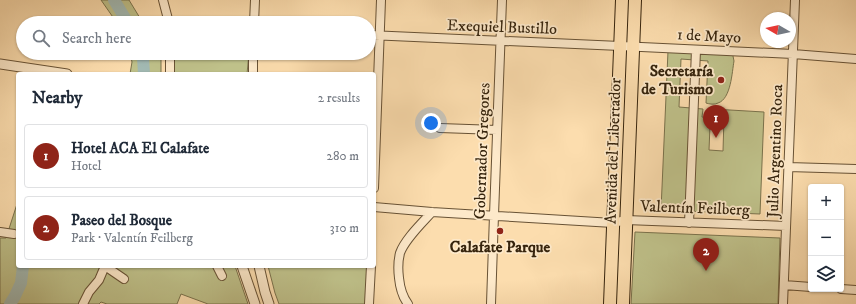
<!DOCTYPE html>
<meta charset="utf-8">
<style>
:root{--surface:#fff;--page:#f2f2f3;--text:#1f2937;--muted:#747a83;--line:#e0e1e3;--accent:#8f2418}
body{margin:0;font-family:"IM FELL DW Pica",serif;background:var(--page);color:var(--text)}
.controls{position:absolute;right:12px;bottom:12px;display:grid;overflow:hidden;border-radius:4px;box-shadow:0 1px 3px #0004}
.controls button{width:36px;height:36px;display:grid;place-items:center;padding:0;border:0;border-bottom:1px solid var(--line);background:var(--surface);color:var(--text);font:20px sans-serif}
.compass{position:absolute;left:760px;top:12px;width:36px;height:36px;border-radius:50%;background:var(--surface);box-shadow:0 1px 3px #0004;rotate:279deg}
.you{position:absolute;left:431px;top:123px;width:14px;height:14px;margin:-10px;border:3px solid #fff;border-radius:50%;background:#1a73e8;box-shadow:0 0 0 6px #1a73e833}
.badge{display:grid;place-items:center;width:26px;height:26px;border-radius:50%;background:var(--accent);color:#fff;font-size:13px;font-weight:700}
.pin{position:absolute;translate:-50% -33px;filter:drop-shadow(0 1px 2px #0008)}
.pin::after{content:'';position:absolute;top:21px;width:14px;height:12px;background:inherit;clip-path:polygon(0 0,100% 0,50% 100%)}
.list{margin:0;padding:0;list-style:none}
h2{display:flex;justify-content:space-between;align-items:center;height:52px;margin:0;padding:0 16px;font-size:17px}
h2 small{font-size:13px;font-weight:400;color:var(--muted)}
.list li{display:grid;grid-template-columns:26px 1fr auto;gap:12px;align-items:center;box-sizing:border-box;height:64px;margin:0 8px 8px;padding:0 8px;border:1px solid var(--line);border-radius:4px}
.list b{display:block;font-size:15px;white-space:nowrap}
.list p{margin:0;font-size:13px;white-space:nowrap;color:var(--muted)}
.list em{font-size:13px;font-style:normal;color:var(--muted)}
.icon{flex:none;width:22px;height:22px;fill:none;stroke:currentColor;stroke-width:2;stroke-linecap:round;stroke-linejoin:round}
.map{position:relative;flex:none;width:856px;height:304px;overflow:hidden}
.search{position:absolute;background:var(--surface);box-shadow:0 1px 3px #0004;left:16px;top:16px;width:360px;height:44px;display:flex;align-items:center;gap:10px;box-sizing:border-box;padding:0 14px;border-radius:22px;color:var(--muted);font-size:15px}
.panel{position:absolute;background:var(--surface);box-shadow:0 1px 3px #0004;left:16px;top:72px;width:360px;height:196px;border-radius:4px}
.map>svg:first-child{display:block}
</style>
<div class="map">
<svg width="856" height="304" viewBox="0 0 856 304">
<rect width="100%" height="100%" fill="#fcddae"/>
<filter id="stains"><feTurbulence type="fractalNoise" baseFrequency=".005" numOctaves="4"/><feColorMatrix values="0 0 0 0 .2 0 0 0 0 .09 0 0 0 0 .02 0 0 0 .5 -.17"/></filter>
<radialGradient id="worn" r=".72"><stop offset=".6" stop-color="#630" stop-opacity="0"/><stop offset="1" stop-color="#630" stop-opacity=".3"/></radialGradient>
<!-- green -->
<path fill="#bfc18a" stroke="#7a724c" d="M 101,0 L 129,0 L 143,23 L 117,23 Z
M 668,51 L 732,54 L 733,56 L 734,61 C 732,72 731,99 718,103 C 715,105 709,104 706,103 L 708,61 L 681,59 L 679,107 L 703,109 L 702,117 L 708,117 L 707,125 L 710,126 L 709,150 L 723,151 L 724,117 L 713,116 L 713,109 L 764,112 L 760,214 L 661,210 Z
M 130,53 L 159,53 L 161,58 L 161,74 L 130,74 L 132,62 Z
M 174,53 L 249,53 L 247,74 L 172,74 Z
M 626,56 L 628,57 L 622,201 L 620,202 Z
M 18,201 L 18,266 L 235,266 L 248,304 L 208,304 L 181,294 L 177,304 L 107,304 L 101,302 L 99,304 L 0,304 L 0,238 L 6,238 Z
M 635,232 L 780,238 L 778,304 L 631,304 Z
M 268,266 L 368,266 L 366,304 L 279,304 L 275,293 Z"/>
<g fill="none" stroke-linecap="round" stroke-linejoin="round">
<!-- river -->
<path stroke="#a2bab4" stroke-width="12" d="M 114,0 L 128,23
M 142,53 L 143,58 L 144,74
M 10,304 L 15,296 L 21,283 L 23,266"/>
<!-- minor casing -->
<g stroke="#685235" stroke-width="10">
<path id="minor" d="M 163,0 L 169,23
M 254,23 L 255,0
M 369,35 L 620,46 L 793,54 L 856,59
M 170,53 L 170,74
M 253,74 L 253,53
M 440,128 L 497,130
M 788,167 L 856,169
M 374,188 L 381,0
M 374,207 L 432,212 L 613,223 L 626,220 L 786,226
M 689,223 L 696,50
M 0,232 L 14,234
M 217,266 L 222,276
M 784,285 L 811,287
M 841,289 L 856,290
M 83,304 L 89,292 L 99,280 L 105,266 L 124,279
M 369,304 L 371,266
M 408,304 C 402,296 400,288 399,278 C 398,270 398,261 400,253 C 405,239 422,223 432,212
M 491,304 L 494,215 L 502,0
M 783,304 L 795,0"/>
</g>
<!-- tertiary casing -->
<g stroke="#685235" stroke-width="11">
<path id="tertiary" d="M 0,64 L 67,74
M 242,266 L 255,304
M 259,266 L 265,292 L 269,304"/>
</g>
<!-- primary casing -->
<g stroke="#36240d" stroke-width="14">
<path id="primary" d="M 610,304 L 622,0
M 623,304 L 635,0"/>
</g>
<!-- minor -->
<use href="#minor" stroke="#fde9ca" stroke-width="8"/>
<!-- tertiary -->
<use href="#tertiary" stroke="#fde9ca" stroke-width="9"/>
<!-- primary -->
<use href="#primary" stroke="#fcddae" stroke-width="12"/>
</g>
<!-- markers -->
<g fill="#8f2418" stroke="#fde9ca" stroke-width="1.5">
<circle cx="721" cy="80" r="4"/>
<circle cx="500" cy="231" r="4"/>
</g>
<g text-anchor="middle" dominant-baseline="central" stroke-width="3.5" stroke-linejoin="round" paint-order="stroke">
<!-- street labels -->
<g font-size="16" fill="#36240d" stroke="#fde9ca">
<text transform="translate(502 27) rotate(2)">Exequiel Bustillo</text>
<text transform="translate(709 36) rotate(3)">1 de Mayo</text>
<text transform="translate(482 151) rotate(-88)">Gobernador Gregores</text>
<text transform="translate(613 151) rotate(-88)">Avenida del Libertador</text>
<text transform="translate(775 151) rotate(-88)">Julio Argentino Roca</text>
<text transform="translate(695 208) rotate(2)">Valentín Feilberg</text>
</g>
<!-- poi labels -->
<g font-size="16" font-weight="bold" fill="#36240d" stroke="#fde9ca" text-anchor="end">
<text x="713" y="71">Secretaría<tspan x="713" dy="18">de Turismo</tspan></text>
<text x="500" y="247" text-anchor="middle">Calafate Parque</text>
</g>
</g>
<rect width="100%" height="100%" filter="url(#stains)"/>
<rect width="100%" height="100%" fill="url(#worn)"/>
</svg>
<div class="controls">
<button>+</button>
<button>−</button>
<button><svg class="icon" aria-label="layers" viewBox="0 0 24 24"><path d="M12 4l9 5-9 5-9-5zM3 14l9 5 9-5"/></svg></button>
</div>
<svg class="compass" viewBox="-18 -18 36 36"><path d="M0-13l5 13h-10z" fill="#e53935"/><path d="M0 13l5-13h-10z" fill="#747a83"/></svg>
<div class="you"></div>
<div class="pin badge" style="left:716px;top:138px">1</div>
<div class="pin badge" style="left:706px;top:271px">2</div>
<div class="search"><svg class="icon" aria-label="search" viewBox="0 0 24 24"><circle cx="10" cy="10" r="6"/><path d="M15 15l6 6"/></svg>Search here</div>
<section class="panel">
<h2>Nearby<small>2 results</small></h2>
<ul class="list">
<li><span class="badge">1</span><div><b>Hotel ACA El Calafate</b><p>Hotel</p></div><em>280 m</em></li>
<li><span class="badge">2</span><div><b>Paseo del Bosque</b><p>Park · Valentín Feilberg</p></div><em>310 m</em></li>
</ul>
</section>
</div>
